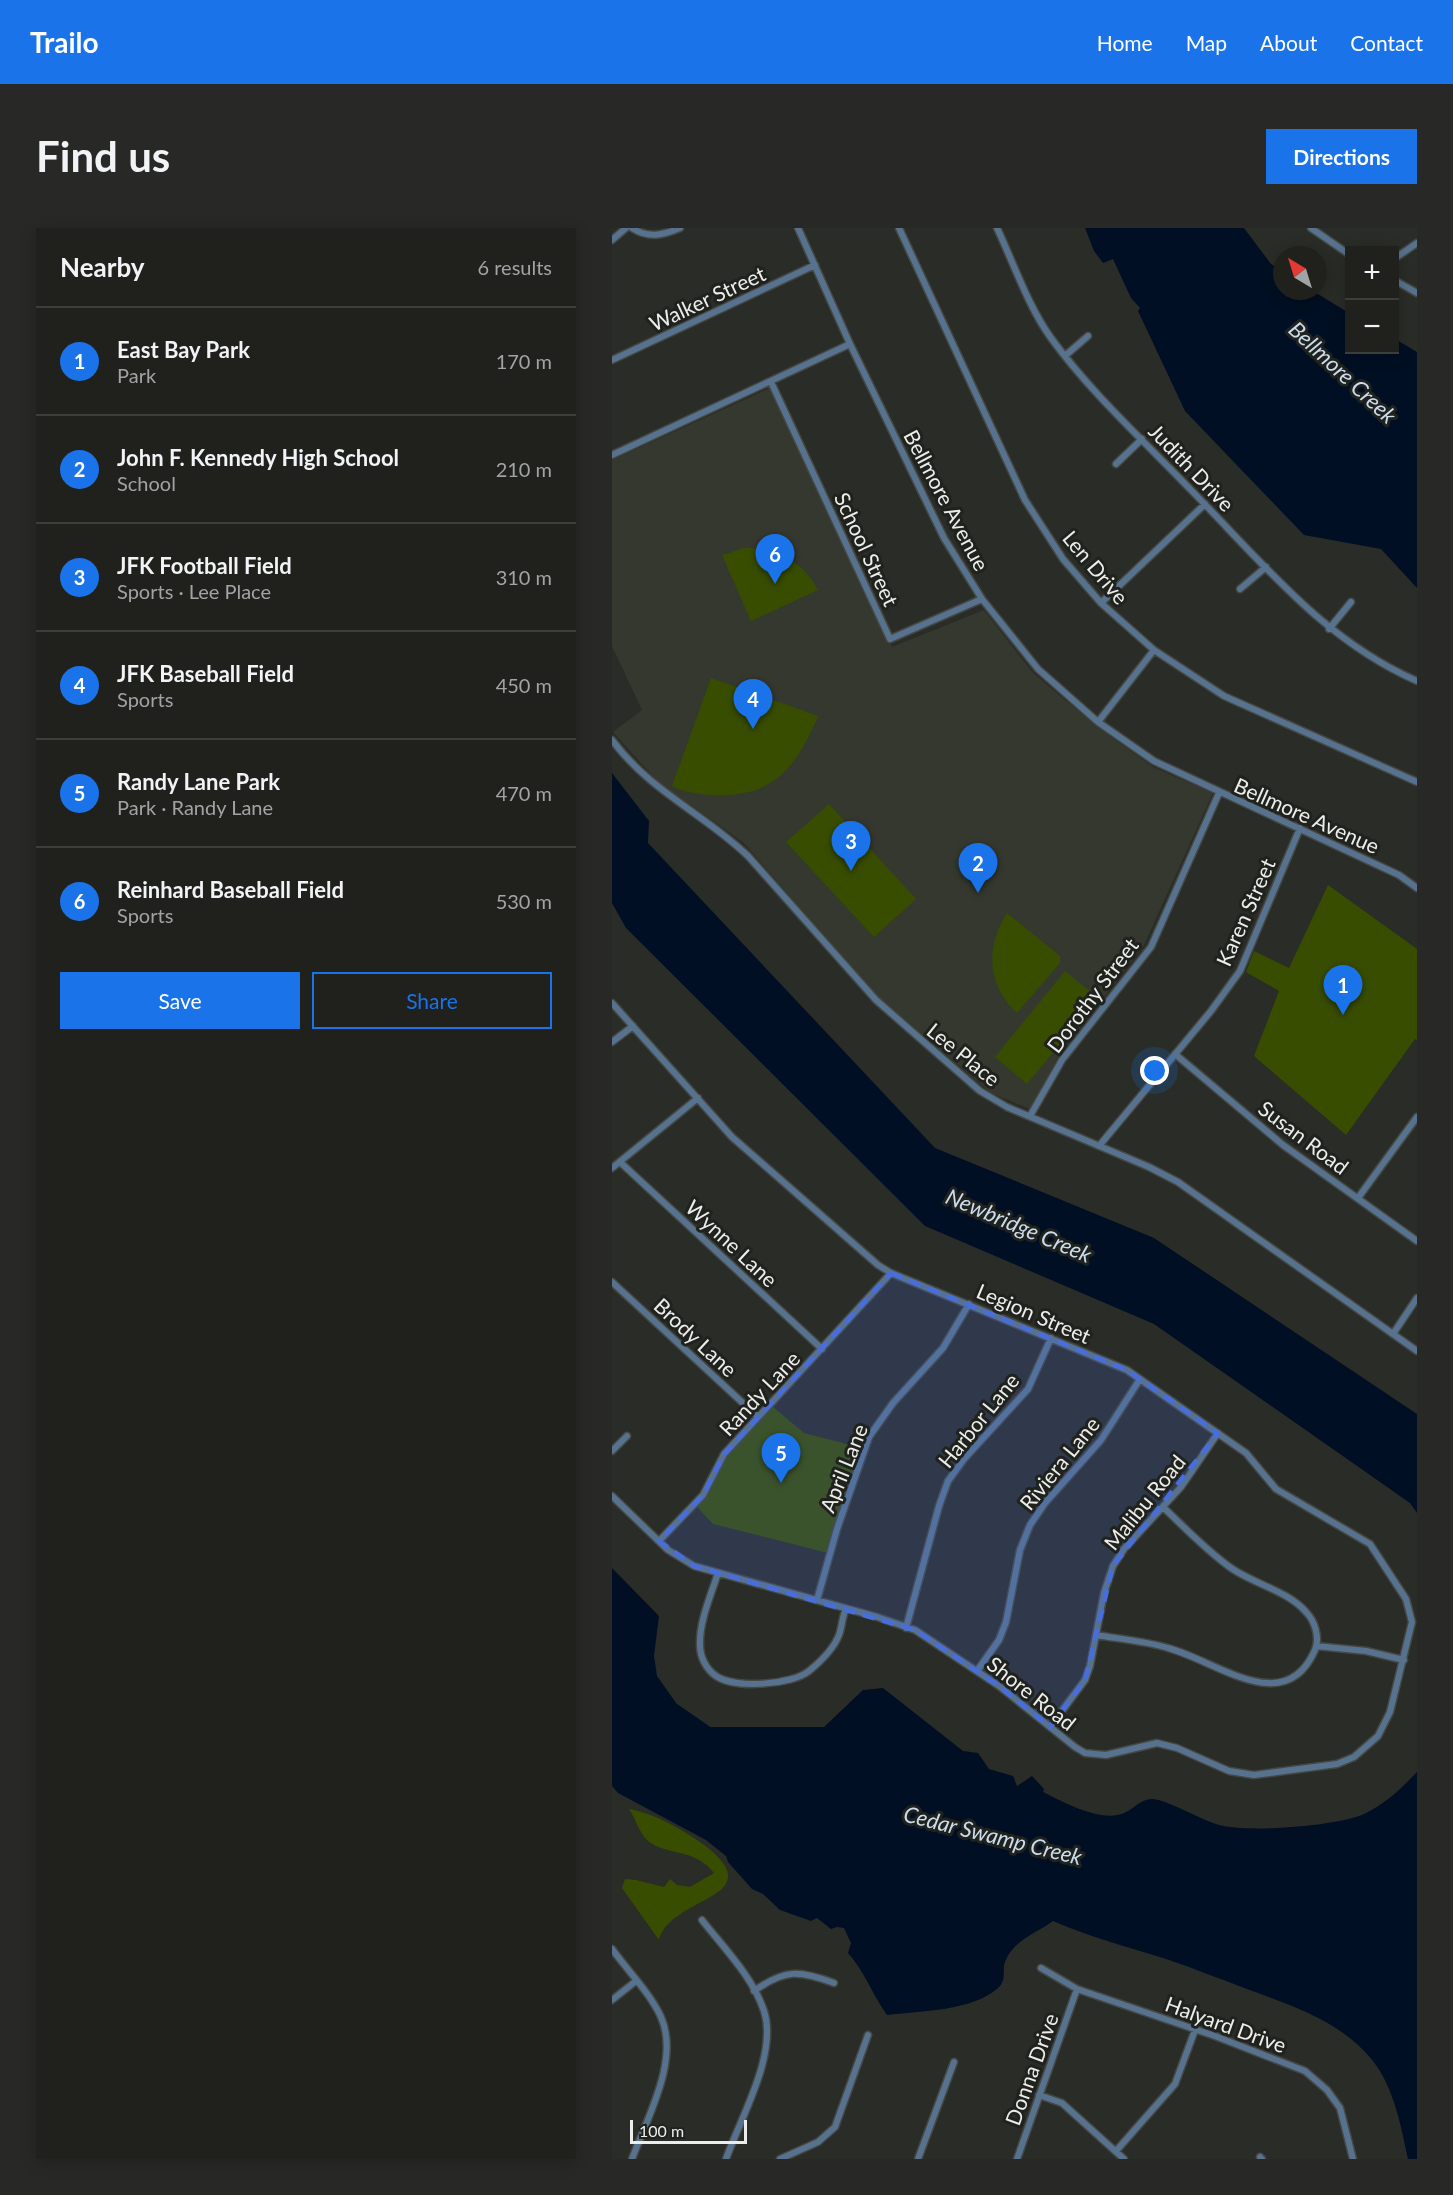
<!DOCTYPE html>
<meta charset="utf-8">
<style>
:root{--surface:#20211d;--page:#282926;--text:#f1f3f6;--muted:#a2a3a4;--line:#3d3e3b;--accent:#1a73e8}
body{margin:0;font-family:Lato,sans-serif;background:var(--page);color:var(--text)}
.controls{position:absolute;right:18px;top:18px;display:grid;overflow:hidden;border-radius:0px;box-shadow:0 3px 15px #0003}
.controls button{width:54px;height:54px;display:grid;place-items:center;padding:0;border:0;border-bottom:2px solid var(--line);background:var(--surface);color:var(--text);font:30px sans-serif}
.compass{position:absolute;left:661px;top:18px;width:54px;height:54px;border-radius:50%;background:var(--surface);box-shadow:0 3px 15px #0003;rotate:322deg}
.scale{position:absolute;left:18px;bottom:15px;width:117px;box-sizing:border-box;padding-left:6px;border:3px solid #edeeeb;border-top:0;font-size:16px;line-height:21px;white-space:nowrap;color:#edeeeb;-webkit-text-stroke:4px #20221e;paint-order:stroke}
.you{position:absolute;left:543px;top:843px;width:21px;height:21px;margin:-15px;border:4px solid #fff;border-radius:50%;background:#1a73e8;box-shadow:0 0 0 9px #1a73e833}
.badge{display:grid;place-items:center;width:39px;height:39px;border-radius:50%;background:var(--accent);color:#fff;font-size:20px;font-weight:700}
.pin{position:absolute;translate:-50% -50px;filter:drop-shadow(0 2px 3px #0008)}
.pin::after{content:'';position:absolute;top:32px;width:21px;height:18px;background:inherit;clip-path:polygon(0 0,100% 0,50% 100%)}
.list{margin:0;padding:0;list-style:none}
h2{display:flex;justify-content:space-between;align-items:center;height:78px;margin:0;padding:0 24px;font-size:26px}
h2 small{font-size:20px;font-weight:400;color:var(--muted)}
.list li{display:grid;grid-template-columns:39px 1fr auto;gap:18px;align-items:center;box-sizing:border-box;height:108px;padding:0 24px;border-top:2px solid var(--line)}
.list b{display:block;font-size:22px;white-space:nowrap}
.list p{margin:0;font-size:20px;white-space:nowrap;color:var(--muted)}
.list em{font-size:20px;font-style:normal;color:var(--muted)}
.actions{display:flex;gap:12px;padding:18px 24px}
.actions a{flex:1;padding:14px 0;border:2px solid var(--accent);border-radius:0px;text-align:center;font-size:21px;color:var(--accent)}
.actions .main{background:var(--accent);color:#fff}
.map{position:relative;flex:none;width:805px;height:1931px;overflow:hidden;border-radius:0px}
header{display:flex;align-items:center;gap:36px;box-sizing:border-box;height:84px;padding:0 30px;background:var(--accent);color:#fff}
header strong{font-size:28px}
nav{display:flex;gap:33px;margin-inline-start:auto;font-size:21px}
.intro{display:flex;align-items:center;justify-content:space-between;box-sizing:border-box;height:144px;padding:0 36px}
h1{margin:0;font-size:42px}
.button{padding:15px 27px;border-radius:0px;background:var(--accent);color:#fff;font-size:21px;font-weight:700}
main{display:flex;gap:36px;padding:0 36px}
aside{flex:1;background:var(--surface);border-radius:0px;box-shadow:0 3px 15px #0003}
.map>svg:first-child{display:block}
</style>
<header>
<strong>Trailo</strong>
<nav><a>Home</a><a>Map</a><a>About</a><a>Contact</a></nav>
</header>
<div class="intro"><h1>Find us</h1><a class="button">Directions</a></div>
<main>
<aside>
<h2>Nearby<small>6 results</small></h2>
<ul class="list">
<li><span class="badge">1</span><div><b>East Bay Park</b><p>Park</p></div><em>170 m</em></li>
<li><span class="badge">2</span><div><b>John F. Kennedy High School</b><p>School</p></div><em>210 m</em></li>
<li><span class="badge">3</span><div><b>JFK Football Field</b><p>Sports · Lee Place</p></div><em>310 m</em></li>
<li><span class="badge">4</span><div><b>JFK Baseball Field</b><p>Sports</p></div><em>450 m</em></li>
<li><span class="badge">5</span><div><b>Randy Lane Park</b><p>Park · Randy Lane</p></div><em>470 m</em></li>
<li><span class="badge">6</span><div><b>Reinhard Baseball Field</b><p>Sports</p></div><em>530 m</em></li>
</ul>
<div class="actions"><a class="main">Save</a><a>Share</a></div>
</aside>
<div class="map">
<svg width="805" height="1931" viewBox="0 0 805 1931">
<rect width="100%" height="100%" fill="#2a2c27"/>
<!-- built -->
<path fill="#34382e" d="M 158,160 L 280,419 L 372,382 L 421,445 L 488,501 L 541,539 L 601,565 L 532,717 L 446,829 L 418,881 L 379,865 L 263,766 L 131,614 L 46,554 L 1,504 L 30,482 L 0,418 L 0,232 Z"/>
<!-- green -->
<path fill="#394d00" d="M 132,320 C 165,320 191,333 206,362 L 139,393 L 110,327 Z
M 99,450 L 206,488 C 186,535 165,567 110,567 C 92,567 76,566 60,558 Z
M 217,576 L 304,671 L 262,709 L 174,614 Z
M 716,657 L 805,721 L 805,812 L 803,811 L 734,907 L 642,828 L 667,763 L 634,744 L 642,723 L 677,740 Z
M 395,685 L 448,728 L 448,735 L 405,785 C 375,757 373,720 395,685 Z
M 453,743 L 486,770 L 415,856 L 383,829 Z
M 160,1178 L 192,1205 L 250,1220 L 216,1325 L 101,1296 L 85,1279 L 94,1268 L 114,1227 Z
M 17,1581 C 44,1586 74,1603 96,1620 C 158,1671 58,1668 47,1712 L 10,1660 L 13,1651 L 24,1652 L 52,1659 L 58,1651 L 65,1657 L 78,1659 L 102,1645 C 83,1620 55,1628 36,1613 C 27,1605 24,1591 17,1581 Z"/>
<!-- water -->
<path fill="#000f23" d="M 473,0 L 632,0 L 659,36 L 670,43 L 670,63 L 701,63 L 737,85 L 738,122 L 782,122 L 783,111 L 805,124 L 805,360 L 769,321 L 692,307 L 573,183 L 526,83 L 528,80 L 519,70 L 501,31 L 491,35 L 482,23 Z
M 0,545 L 37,593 L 36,615 L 323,920 L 542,1010 L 805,1186 L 805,1285 L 798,1275 L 542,1096 L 313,998 L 14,700 L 0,675 Z
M 0,1340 L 47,1388 L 42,1428 L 45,1448 L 81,1499 L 212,1499 L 251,1462 L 271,1460 L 351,1523 L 366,1525 L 377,1541 L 401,1548 L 405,1558 L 420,1548 L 432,1561 L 431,1564 C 451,1574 489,1595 512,1585 C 522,1581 528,1571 540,1571 C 551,1570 592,1593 607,1597 C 635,1605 726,1598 752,1586 C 773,1576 789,1561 805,1544 L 805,1931 L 796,1931 C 789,1898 782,1860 761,1833 C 729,1793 681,1778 635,1761 C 608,1751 581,1740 554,1731 C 516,1719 478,1709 441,1693 C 425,1705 401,1712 393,1734 C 390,1743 395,1752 386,1760 C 361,1783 308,1783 275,1787 C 260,1766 253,1744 236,1725 L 239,1715 L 232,1700 L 225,1699 L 219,1701 L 205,1690 L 199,1693 L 168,1682 L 151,1666 L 140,1661 L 116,1634 L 114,1628 L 94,1612 L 6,1565 L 0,1558 Z"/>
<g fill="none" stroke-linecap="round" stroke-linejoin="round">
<!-- river -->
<path stroke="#000f23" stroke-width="14" d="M 63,1483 L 99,1508"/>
<!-- street casing -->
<g stroke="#454742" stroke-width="9">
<path id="street" d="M 20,0 C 37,11 51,7 68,0
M 186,0 L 238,116 L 332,310 L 370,371 L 426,441 L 486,494 L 542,533 L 787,647 L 805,660
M 287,0 L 413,272 L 451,331 L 489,375 L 542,422 L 612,468 L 805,554
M 385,0 C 402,36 416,78 439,110 C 479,165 531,212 578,261 C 649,333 711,412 805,453
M 699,0 L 738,27
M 0,12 L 14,0
M 782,31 L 805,15
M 782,52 L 805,65
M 454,127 L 476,108
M 0,132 L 203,37
M 159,154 L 278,411 L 370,371
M 0,227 L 238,116
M 504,236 L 530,211
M 628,361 L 654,339
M 489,375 L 593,276
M 717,401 L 739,374
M 486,494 L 542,422
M 0,512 C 39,564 91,585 136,628 L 264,772 L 368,863 L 395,879 L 537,939 L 566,954 L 805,1123
M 0,775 L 120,909 L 266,1037 L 279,1045 L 515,1142 L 634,1225 L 664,1261 L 758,1316 L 794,1371 L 800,1394 L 778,1484 L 766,1508 L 742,1529 L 725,1536 L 642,1547 L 617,1543 L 565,1520 L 545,1515 L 494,1527 L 473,1525 L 463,1519 L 387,1458 L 303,1402 L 265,1389 L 82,1338 L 56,1322 L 0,1268
M 0,814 L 21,798
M 563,826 L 671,917 L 805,1013
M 418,888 L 450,832 L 539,719 L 607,565
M 487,918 L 599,783 L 628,743 L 688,600
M 8,934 L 210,1121
M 0,940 L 86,870
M 746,970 L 805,889
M 0,1054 L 146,1189
M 781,1106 L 805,1070
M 0,1223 L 15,1208
M 47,1313 L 91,1267 L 112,1226 L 279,1045
M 106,1345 C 99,1367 87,1394 88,1417 C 88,1429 94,1441 104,1448 C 123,1461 180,1457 197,1443 C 208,1434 222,1420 227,1407 C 230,1399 230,1389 234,1381
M 205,1372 L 225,1301 L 257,1209 L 281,1175 L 331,1120 L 357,1076
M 294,1400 L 327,1278 L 336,1253 L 352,1231 L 416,1161 L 439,1110
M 484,1407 C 508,1411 533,1413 556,1420 C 605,1433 673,1491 703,1422 C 708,1410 703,1393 694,1384 C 676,1363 642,1356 619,1340 C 595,1323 573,1300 551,1279
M 704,1418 L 754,1423 L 792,1432
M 365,1443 L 387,1412 L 394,1394 L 408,1322 L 418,1297 L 433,1275 L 489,1212 L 528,1151
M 438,1499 L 473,1452 L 478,1438 L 492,1365 L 501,1338 L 512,1321 L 569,1259 L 606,1205
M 90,1692 C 111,1719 141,1749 152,1783 C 166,1826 129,1889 114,1931
M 0,1721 C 16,1743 38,1765 49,1789 C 68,1832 35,1890 20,1931
M 429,1740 L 465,1761 L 603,1808 L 693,1843 L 715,1862 L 728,1880 L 741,1931
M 142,1763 C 173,1741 187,1742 222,1755
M 0,1772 L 24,1753
M 427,1867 L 450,1875 L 512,1931
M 504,1923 L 563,1856 L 583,1802
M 648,1929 L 650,1931
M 168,1931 L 206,1914 L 223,1899 L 256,1807
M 306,1931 L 342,1834
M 405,1931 L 465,1761"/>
</g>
<!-- street -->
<use href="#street" stroke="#57728f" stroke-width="6"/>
</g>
<!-- marked area -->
<path fill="#476edc" fill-opacity="0.2" stroke="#476edc" stroke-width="4.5" stroke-dasharray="12 8" stroke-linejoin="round" d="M 279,1045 L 515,1142 L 606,1205 L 501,1338 L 473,1452 L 438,1499 L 387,1458 L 303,1402 L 82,1338 L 47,1313 L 91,1267 L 112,1226 Z"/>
<g text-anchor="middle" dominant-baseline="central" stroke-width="6" stroke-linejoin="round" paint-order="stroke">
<!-- street labels -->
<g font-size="21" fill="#edeeeb" stroke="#20221e">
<text transform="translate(95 70) rotate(-25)">Walker Street</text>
<text transform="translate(580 239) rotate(46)">Judith Drive</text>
<text transform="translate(335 272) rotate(62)">Bellmore Avenue</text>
<text transform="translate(255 321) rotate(65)">School Street</text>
<text transform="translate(484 339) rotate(50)">Len Drive</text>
<text transform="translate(695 587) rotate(24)">Bellmore Avenue</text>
<text transform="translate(633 684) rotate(-66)">Karen Street</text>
<text transform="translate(480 767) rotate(-53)">Dorothy Street</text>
<text transform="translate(352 826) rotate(39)">Lee Place</text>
<text transform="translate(692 909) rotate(37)">Susan Road</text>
<text transform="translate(120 1015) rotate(43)">Wynne Lane</text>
<text transform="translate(422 1085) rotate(23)">Legion Street</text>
<text transform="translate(84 1109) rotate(43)">Brody Lane</text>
<text transform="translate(147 1165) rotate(-47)">Randy Lane</text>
<text transform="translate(366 1192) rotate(-51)">Harbor Lane</text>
<text transform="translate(447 1235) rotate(-51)">Riviera Lane</text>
<text transform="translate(231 1240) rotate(-68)">April Lane</text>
<text transform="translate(532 1274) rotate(-51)">Malibu Road</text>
<text transform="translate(420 1465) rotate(38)">Shore Road</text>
<text transform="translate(614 1796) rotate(20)">Halyard Drive</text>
<text transform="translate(419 1841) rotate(-70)">Donna Drive</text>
</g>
<!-- water labels -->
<g font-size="22" font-style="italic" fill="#ccdcee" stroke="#20221e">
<text transform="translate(731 144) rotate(43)">Bellmore Creek</text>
<text transform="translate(407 997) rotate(23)">Newbridge Creek</text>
<text transform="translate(381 1607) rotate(14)">Cedar Swamp Creek</text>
</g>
</g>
</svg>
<div class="controls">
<button>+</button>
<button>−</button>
</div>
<svg class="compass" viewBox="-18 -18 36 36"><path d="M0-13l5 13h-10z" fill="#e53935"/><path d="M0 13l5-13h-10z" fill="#a2a3a4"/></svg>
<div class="scale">100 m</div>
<div class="you"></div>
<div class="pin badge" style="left:731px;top:787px">1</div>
<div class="pin badge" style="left:366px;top:665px">2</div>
<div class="pin badge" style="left:239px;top:643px">3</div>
<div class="pin badge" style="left:141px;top:501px">4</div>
<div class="pin badge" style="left:169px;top:1255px">5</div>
<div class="pin badge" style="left:163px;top:356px">6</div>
</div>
</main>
